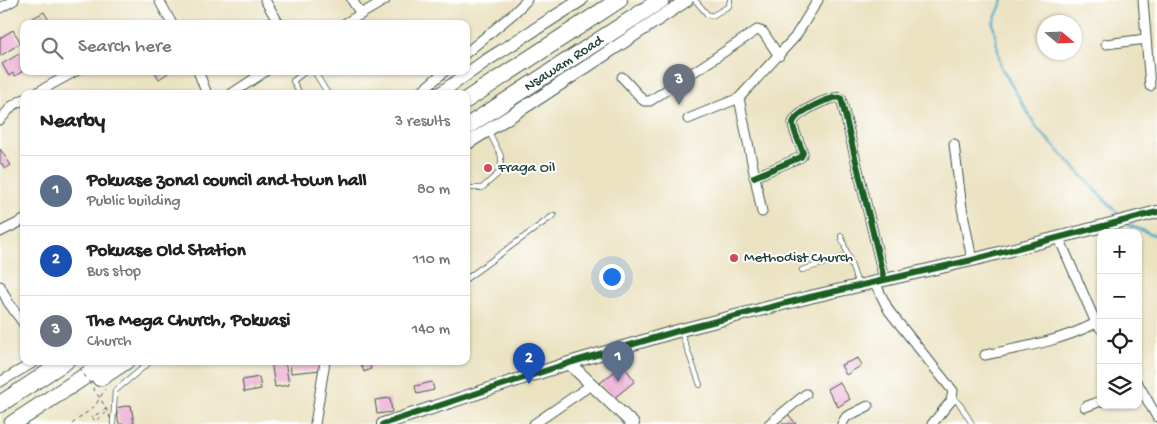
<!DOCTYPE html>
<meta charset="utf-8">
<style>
:root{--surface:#fff;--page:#f2f2f2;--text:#222;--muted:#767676;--line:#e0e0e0;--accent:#d1495b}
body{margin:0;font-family:"Gochi Hand",sans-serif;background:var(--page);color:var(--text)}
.controls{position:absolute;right:15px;bottom:15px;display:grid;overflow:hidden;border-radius:10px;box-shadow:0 1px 4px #0004}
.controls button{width:45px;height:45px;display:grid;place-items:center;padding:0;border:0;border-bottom:1px solid var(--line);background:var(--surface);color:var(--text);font:25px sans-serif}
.compass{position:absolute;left:1037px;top:15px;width:45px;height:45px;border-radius:50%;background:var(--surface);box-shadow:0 1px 4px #0004;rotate:109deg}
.you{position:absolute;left:611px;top:276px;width:18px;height:18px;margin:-12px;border:4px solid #fff;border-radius:50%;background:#1a73e8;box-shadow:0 0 0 8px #1a73e833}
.badge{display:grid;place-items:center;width:32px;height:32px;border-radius:50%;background:var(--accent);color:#fff;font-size:16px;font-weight:700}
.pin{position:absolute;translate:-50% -41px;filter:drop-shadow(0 1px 2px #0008)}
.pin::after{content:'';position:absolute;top:26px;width:18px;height:15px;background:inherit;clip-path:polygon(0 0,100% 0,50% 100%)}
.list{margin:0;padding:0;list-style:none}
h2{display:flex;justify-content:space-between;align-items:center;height:65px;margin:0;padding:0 20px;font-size:21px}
h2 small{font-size:16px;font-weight:400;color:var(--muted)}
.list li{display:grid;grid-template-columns:32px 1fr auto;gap:15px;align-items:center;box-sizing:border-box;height:70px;padding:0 20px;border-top:1px solid var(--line)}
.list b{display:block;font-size:19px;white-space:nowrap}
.list p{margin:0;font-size:16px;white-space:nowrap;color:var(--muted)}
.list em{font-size:16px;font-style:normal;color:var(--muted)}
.icon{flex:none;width:28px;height:28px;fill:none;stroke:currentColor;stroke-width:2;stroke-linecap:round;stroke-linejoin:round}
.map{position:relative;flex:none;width:1157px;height:424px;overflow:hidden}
.search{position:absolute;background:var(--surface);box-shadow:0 1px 4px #0004;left:20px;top:20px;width:450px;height:55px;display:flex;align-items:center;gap:12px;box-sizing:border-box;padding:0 18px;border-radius:10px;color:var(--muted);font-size:19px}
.panel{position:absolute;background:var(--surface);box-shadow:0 1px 4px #0004;left:20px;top:90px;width:450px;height:275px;border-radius:10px}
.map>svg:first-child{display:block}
</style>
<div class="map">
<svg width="1157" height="424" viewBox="0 0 1157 424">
<rect width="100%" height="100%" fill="#fff"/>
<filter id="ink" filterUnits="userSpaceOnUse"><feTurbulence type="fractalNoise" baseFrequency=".02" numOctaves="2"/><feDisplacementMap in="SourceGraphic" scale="10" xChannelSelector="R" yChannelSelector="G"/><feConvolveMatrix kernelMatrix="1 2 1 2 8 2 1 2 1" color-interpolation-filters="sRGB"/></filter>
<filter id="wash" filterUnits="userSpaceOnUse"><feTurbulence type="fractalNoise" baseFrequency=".0096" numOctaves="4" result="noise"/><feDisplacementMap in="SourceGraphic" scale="20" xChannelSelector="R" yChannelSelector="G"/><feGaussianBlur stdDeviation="1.12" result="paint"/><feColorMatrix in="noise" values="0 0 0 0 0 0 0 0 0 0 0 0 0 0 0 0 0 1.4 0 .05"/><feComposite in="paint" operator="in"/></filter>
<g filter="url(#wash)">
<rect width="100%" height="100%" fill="#ebe2c1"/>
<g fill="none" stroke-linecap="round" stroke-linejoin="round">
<!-- stream -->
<path stroke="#44a9c4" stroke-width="2.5" d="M 1003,0 L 993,23 L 1001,67 L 1037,128 L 1121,217
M 1128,225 L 1157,236"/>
</g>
<g id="blocks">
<!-- building -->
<path fill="#ebaad2" d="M 44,12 L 51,24 L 34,24 L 31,19 Z
M 13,30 L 21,43 L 0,56 L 0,38 Z
M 24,51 L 24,67 L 21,68 L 23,71 L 15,76 L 13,73 L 9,76 L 2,64 Z
M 154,71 L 171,71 L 159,79 Z
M 0,149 L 11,165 L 5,169 L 0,162 Z
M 858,358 L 862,365 L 846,375 L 841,365 Z
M 271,361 L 285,361 L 289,385 L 275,387 Z
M 290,361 L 320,361 L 321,370 L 291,373 Z
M 368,361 L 371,369 L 364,372 L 361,364 Z
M 623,365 L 635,381 L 613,399 L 600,383 Z
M 259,377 L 261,389 L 244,392 L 242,380 Z
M 432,382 L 434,390 L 417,394 L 415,386 Z
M 839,382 L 850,399 L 838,407 L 827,389 Z
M 390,398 L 392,412 L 377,414 L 375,400 Z
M 131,405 L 134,424 L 119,424 L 116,408 Z
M 788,414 L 796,424 L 776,424 Z"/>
</g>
</g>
<g filter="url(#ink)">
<use href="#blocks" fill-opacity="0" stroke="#3e5649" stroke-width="1"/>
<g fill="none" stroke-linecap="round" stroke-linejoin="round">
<!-- lane casing -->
<g stroke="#3e5649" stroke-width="6">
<path id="lane" d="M 695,0 L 707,14 L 712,16 L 729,6 L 730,0
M 314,71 L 328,94
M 300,94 L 293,81 L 306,71
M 466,188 L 482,188 L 501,171 L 501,156 L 489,132
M 841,236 L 858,284
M 802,270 L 848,256
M 466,279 L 554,215
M 681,332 L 700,385
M 953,397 L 961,406 L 972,424
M 113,424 L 115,391 L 151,361"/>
</g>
<!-- street casing -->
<g stroke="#3e5649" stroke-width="11">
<path id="street" d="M 159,0 L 172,24
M 265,0 L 279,24
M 352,0 L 361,14
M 1143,0 L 1150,86
M 0,8 L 14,0
M 344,24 L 385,0
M 1106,44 L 1146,39
M 466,53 L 513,14 L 527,0
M 198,71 L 207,94
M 622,77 L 644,101 L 650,101 L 757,30 L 763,32 L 779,56
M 34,94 L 76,71
M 231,94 L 266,71
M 418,94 L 445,71
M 739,98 L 762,212
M 688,119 L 739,98 L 795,37 L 818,0
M 0,120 L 12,106 L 24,99
M 954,144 L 962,208 L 972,260
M 754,177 L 801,157 L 803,153 C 801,146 792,128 793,123 C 796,112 832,95 841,98 L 884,279
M 0,232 L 24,220
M 1059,238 L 1096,323 L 1101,329
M 874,281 L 889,311 L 953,391 L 951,401 L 932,424
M 0,286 L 8,302 L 24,324
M 985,355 C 1024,347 1061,341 1096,323
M 0,382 L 36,361
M 1138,384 L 1157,417
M 1085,407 L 1101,401
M 315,424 L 325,361
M 534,424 L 591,385
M 769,424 L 806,394
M 842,424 L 846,417 L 868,406"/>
</g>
<!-- secondary casing -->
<g stroke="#3e5649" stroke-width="14">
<path id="secondary" d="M 439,94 L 484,62 L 581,0
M 466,144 L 542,96 L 687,0
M 569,363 L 633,424
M 383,424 L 569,363 L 681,330 L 810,297 L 972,260 L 1157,212"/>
</g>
<!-- highway casing -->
<g stroke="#3e5649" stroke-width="18">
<path id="highway" d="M 466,100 L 619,0
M 466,127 L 661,0
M 100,378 L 126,361
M 0,404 L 66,361
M 12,424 L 108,361"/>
</g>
<!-- path -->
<path stroke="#3e5649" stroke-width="1" stroke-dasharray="4 4" stroke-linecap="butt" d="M 106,409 L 92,417 L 95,421 L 106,413
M 72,424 L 95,406 L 105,389"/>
<!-- lane -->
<use href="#lane" stroke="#fff" stroke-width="4.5"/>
<!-- street -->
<use href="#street" stroke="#fff" stroke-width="9"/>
<!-- secondary -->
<use href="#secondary" stroke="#fff" stroke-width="12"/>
<!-- highway -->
<use href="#highway" stroke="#fff" stroke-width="16"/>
<!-- path-bridge -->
<path stroke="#3e5649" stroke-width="1" stroke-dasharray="4 4" stroke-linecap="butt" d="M 75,361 L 105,406 L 111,420"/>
<!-- cycleway casing -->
<g stroke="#fff" stroke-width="9">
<path id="cycleway" d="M 754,177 L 801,157 L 803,153 C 801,146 792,128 793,123 C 796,112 832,95 841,98 L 884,279
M 383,424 L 569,363 L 681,330 L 810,297 L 972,260 L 1157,212"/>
</g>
<!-- cycleway -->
<use href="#cycleway" stroke="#1b5e20" stroke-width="6"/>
</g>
</g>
<!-- markers -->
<g fill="#d1495b" stroke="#fff" stroke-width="2">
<circle cx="488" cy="168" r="5"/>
<circle cx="734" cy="258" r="5"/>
</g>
<g text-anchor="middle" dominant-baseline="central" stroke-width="4" stroke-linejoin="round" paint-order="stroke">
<!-- street labels -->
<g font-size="15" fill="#1f3d34" stroke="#fff">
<text transform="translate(564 64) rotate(-33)">Nsawam Road</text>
</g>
<!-- poi labels -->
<g font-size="15" fill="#1f3d34" stroke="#fff" text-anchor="start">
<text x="498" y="168">Fraga Oil</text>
<text x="744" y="258">Methodist Church</text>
</g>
</g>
</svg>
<div class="controls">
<button>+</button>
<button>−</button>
<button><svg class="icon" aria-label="locate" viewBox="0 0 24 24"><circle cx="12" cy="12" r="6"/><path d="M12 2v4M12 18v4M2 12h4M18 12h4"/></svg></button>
<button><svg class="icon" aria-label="layers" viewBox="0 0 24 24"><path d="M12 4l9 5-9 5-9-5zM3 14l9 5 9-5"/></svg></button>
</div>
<svg class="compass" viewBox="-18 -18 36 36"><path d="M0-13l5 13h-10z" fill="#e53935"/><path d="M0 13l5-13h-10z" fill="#767676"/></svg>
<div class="you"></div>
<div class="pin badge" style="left:618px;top:382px;background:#5c6f8a">1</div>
<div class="pin badge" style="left:529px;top:384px;background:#1a4fb4">2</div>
<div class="pin badge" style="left:679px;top:105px;background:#6b7280">3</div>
<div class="search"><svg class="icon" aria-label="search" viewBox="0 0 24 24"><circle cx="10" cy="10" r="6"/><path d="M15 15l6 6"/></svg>Search here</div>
<section class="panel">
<h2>Nearby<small>3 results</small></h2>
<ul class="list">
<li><span class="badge" style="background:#5c6f8a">1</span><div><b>Pokuase zonal council and town hall</b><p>Public building</p></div><em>80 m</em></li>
<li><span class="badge" style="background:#1a4fb4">2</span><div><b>Pokuase Old Station</b><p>Bus stop</p></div><em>110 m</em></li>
<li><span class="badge" style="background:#6b7280">3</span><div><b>The Mega Church, Pokuasi</b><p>Church</p></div><em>140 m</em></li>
</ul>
</section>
</div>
